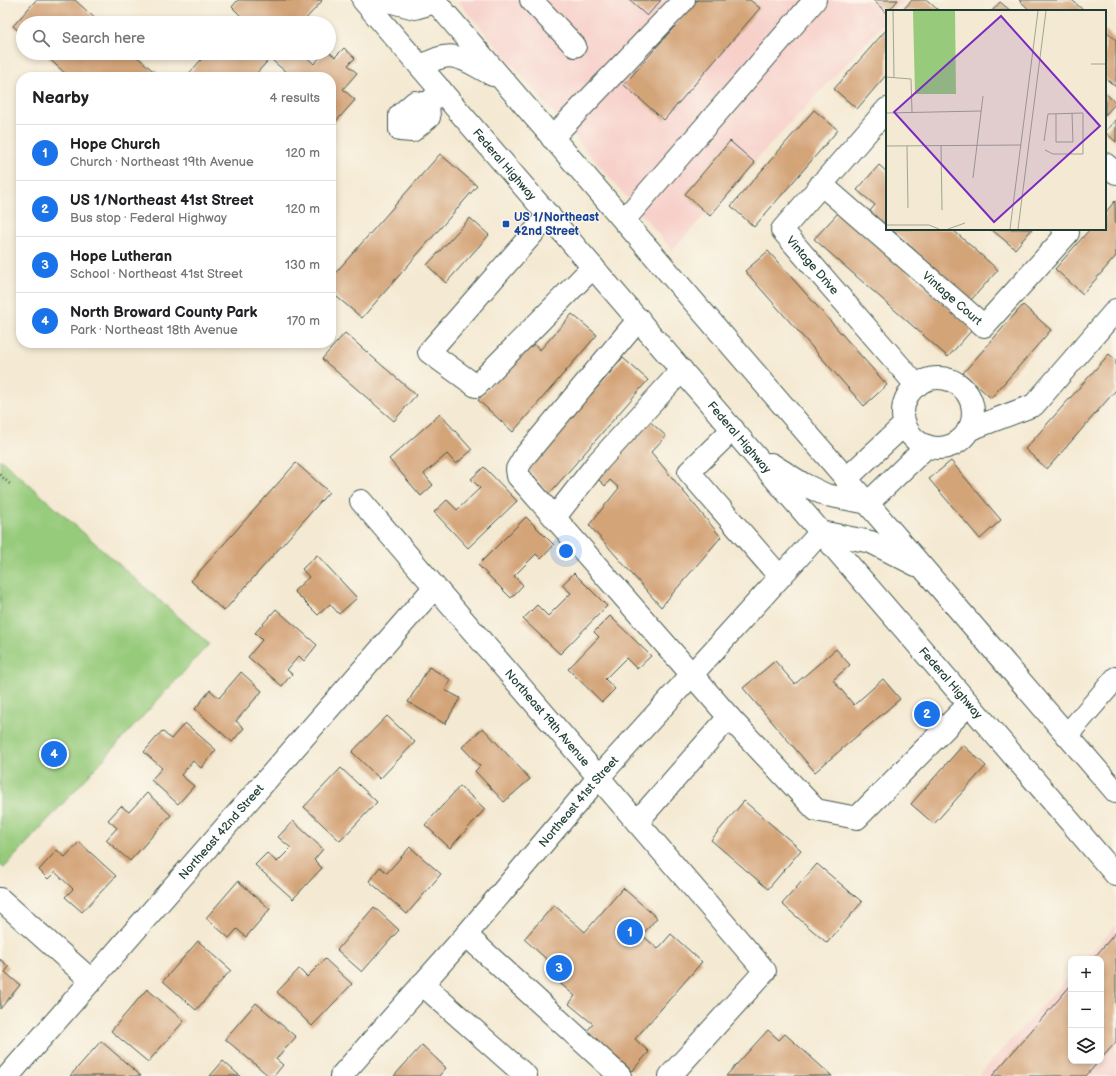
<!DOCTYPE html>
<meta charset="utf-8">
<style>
:root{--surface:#fff;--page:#f6f6f6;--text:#202124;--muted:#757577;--line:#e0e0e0;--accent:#1a73e8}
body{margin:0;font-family:"Balsamiq Sans",sans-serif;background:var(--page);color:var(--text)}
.controls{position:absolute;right:12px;bottom:12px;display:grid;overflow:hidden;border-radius:8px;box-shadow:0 2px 6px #0003}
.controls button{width:36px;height:36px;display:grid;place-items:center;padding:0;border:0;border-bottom:1px solid var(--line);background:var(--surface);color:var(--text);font:20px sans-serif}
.you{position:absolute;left:566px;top:551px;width:14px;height:14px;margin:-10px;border:3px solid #fff;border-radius:50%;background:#1a73e8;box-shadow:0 0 0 6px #1a73e833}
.badge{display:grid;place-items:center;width:26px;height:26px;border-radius:50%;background:var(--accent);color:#fff;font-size:13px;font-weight:700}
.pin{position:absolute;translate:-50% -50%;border:2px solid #fff;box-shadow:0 1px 4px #0006}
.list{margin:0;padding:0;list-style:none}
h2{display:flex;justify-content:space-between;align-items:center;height:52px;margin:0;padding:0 16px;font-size:17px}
h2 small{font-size:13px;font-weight:400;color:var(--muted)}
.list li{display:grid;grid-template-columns:26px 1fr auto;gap:12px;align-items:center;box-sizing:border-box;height:56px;padding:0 16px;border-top:1px solid var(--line)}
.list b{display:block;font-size:15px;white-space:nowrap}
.list p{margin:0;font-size:13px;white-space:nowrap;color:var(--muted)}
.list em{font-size:13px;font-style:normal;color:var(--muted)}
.icon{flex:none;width:22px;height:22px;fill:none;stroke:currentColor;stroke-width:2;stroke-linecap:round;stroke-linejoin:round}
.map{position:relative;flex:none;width:1116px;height:1076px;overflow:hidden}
.search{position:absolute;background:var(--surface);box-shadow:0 2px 6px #0003;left:16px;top:16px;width:320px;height:44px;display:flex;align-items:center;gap:10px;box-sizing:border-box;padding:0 14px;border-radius:22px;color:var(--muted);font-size:15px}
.panel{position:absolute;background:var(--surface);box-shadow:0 2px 6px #0003;left:16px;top:72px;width:320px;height:276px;border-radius:16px}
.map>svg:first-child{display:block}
</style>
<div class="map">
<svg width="1116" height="1076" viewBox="0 0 1116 1076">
<rect width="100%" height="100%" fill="#fbf7ec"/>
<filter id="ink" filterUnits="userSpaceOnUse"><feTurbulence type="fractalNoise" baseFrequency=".025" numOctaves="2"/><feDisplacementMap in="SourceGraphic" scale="8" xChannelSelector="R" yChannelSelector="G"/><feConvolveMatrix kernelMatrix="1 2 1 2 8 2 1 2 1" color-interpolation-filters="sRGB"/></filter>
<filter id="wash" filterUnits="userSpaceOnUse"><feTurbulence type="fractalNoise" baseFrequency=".012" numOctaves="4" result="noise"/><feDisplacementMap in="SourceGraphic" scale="16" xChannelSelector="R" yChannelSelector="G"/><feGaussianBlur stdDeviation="0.9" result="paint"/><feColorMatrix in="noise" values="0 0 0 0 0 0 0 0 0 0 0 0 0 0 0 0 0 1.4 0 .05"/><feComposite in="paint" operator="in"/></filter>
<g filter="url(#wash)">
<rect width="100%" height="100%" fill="#f4e9d2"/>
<!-- built -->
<path fill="#f7d0ca" d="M 457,0 L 905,0 L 895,11 L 887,11 L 887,20 L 672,250 Z
M 1116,925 L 1116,1076 L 978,1076 L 1071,974 L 1071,1061 L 1101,1061 L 1101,959 L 1085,959 Z"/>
<!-- green -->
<path fill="#97cb7b" stroke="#5b8458" d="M 0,459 L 209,644 L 4,868 L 0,865 Z"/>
<g id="blocks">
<!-- building -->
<path fill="#d4a479" d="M 36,0 L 75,0 L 100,23 L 23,23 L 23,35 L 13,26 Z
M 238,0 L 321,0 L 322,1 L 302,23 L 234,23 L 241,16 L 232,7 Z
M 629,0 L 661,0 L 647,16 Z
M 697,0 L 750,0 L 760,8 L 664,120 L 624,85 Z
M 873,0 L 898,0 L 887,13 Z
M 912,0 L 927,0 L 939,11 L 902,11 Z
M 1019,0 L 1072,0 L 1084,11 L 1031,11 Z
M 1000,2 L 1011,11 L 992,11 Z
M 887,29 L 887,74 L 857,109 L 834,89 Z
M 1105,30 L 1116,40 L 1116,87 L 1105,78 Z
M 344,48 L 355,58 L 348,65 L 357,73 L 343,89 L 355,100 L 331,127 L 331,77 L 282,77 L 286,72 L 273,61 L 281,53 L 302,53 L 314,64 L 324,53 L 329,52 L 335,57 Z
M 43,53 L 133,53 L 160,77 L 69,77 Z
M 207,53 L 275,53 L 253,77 L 186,77 Z
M 1105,93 L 1116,103 L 1105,115 Z
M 814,110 L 838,130 L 754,227 L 731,206 Z
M 1116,119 L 1116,142 L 1105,132 Z
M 730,141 L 755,163 L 710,216 L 685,194 Z
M 440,154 L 477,186 L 362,318 L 331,292 L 331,278 Z
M 879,165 L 887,172 L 887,226 L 870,211 L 875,205 L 857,190 Z
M 1115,201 L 1116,256 L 1083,294 L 1055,269 L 1090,229 L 1105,229 L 1105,213 Z
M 839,212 L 973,329 L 948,357 L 814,239 Z
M 470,218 L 489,235 L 446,283 L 427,265 Z
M 891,229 L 952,229 L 998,270 L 971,300 Z
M 991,229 L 1032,229 L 1015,249 Z
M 768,251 L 887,385 L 864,406 L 745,271 Z
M 1023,305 L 1051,330 L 991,398 L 963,373 Z
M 572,314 L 597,335 L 513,432 L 478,400 L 530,341 L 540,350 Z
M 345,333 L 416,395 L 394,421 L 322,359 Z
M 1109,354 L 1116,360 L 1116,390 L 1047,469 L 1025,449 Z
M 623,358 L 648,380 L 549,494 L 527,468 Z
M 440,414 L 472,450 L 456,464 L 447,454 L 424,474 L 433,485 L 421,496 L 389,459 Z
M 647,419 L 666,436 L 651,452 L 721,537 L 661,607 L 589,525 L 619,488 L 610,480 L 605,486 L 597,478 Z
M 951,461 L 1001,520 L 980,539 L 929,479 Z
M 296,463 L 329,492 L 224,611 L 191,581 Z
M 484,467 L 517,501 L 468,548 L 434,512 L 447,500 L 457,510 L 480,488 L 471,479 Z
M 526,517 L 554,545 L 541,559 L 536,554 L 514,576 L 523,585 L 511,598 L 478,565 Z
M 317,555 L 357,598 L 339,614 L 330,604 L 318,615 L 294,591 L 309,577 L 302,569 Z
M 574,573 L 607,606 L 560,654 L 523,619 L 537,605 L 548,616 L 571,593 L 562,585 Z
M 276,609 L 317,645 L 304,661 L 299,656 L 287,670 L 292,674 L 282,686 L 248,657 L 262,640 L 255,633 Z
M 610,616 L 651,656 L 637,669 L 626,658 L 605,679 L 615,689 L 602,702 L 568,669 L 599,637 L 594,632 Z
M 836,649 L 850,665 L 833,680 L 854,705 L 883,679 L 900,699 L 815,772 L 743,688 L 775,661 L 795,684 Z
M 429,667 L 451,680 L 445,690 L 460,698 L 445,724 L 408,702 Z
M 241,672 L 262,691 L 236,721 L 244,728 L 232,742 L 195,709 L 210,690 L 219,698 Z
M 387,716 L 415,742 L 380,779 L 352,752 Z
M 185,723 L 216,750 L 201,768 L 193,761 L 181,775 L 194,786 L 178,804 L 151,780 L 162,768 L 144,752 L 162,731 L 171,739 Z
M 483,728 L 530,779 L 504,802 L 475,771 L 480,766 L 462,747 Z
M 963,745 L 986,766 L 934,824 L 911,804 Z
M 341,768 L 377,802 L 340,841 L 304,807 Z
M 460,786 L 485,809 L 450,848 L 425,825 Z
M 147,793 L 171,815 L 130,861 L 106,840 L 117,828 L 108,820 L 121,806 L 129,812 Z
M 744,801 L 801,850 L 768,889 L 711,840 Z
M 293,821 L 323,849 L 314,860 L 322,868 L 293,899 L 255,865 L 267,853 L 277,862 L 291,848 L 278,837 Z
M 79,842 L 116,876 L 82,912 L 65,897 L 73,889 L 55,872 L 48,879 L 39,870 L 57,850 L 65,857 Z
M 410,847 L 441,874 L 407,914 L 369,881 L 380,867 L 387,873 Z
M 817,864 L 862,902 L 827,943 L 782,904 Z
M 238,881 L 270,909 L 246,937 L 237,929 L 229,938 L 206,918 Z
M 623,888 L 657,918 L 642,935 L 658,949 L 671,934 L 702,962 L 635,1039 L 649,1052 L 632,1071 L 587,1031 L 593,1024 L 569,1004 L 575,996 L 555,979 L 561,972 L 524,939 L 554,905 L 585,932 Z
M 374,907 L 399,930 L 362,972 L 337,950 Z
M 1116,932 L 1116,1042 L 1101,1059 L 1101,959 L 1093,959 Z
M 198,941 L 231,970 L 196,1010 L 163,981 Z
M 0,959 L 9,967 L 5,972 L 20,985 L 0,1009 Z
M 325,959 L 352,984 L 312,1026 L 277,992 L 299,969 L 307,977 Z
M 1071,985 L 1071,1061 L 1099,1061 L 1086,1076 L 992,1076 Z
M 147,989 L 184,1021 L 148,1062 L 111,1031 Z
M 256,1003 L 296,1037 L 276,1059 L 283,1065 L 274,1076 L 269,1076 L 225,1039 Z
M 768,1030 L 779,1040 L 785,1034 L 832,1076 L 726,1076 Z
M 101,1041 L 141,1076 L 70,1076 Z
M 422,1045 L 446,1068 L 439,1076 L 394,1076 Z
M 223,1061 L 240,1076 L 210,1076 Z"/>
</g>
</g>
<g filter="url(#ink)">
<use href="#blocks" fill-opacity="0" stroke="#3f574c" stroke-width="1"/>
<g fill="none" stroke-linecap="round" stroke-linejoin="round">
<!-- minor casing -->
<g stroke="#3f574c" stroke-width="24">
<g id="minor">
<path d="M 531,0 L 575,46"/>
<path d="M 428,104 L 415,102 L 400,115 L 400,130 L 412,131 L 429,117 L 428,104 L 441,90"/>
<path id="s1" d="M 887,109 L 782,230 L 917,386"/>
<path d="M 552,138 L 684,0"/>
<path d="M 1105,164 L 1116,173"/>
<path id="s2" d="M 821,184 L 984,326 L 1068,233 L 1063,229"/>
<path d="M 549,215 L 429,352 L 476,386 L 593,267"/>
<path d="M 624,220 L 815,0"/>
<circle cx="938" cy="413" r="35"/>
<path d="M 733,429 L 689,472 L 780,577"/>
<path d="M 968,430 L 1034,405 L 1116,310"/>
<path d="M 846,479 L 905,424"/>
<path id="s3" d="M 361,501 L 765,971 L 670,1076"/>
<path d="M 868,503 L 927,446"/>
<path d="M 555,517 L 598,462 L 682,370"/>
<path d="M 729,717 L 816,810 L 857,818 L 969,704"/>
<path d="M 1067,735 L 1116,678"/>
<path d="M 637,822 L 729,717 L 518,476 L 517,469 L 524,457 L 639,319"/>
<path d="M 0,899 L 92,981"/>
<path d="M 466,935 L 620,1076"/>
<path d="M 422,984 L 526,1076"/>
<path id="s4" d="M 8,1076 L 434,588"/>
<path id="s5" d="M 341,1076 L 466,935 L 598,778 L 821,532"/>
</g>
</g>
<!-- major casing -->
<g stroke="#3f574c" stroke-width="24">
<g id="major">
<path id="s6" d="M 363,0 L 1116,875"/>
<path d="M 384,0 L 415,8 L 436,2"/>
<path d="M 434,0 L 1116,792"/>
<path d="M 421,67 C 453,46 464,60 493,75"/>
<path d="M 771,464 L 803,484 L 826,495 L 868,503"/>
<path d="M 821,532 L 871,542 L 916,565"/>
</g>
</g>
<!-- path -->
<path stroke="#3f574c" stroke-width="2.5" stroke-dasharray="1 3" stroke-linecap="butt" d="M 0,475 L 11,485"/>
<!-- minor -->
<use href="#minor" stroke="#fff" stroke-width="22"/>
<!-- major -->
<use href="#major" stroke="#fff" stroke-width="22"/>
</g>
</g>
<!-- markers -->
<rect fill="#1a4fb4" stroke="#fbf7ec" stroke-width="1.5" x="502" y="220" width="8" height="8" rx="2"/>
<g text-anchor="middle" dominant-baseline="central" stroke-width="3" stroke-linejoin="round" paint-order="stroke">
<!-- street labels -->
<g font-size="12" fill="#1f3d34" stroke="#fbf7ec">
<text stroke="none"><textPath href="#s6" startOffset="217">Federal Highway</textPath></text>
<text stroke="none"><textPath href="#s1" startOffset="207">Vintage Drive</textPath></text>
<text stroke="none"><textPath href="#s2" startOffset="174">Vintage Court</textPath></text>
<text stroke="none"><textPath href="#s6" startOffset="577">Federal Highway</textPath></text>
<text stroke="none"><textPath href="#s6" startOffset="901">Federal Highway</textPath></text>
<text stroke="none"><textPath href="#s3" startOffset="286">Northeast 19th Avenue</textPath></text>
<text stroke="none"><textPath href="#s5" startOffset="363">Northeast 41st Street</textPath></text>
<text stroke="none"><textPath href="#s4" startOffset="324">Northeast 42nd Street</textPath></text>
</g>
<!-- transit labels -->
<g font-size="12" font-weight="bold" fill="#164399" stroke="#fbf7ec" text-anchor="start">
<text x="514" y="217">US 1/Northeast<tspan x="514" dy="14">42nd Street</tspan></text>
</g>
</g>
<!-- overview -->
<g transform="translate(886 10)">
<rect width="220" height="220" fill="#f4e9d2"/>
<path d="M 27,1 L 69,1 L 70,84 L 29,84 Z" fill="#97cb7b"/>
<path fill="none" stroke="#9fa493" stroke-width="1" d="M 7,1 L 8,68M 205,54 L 220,54M 0,67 L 25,69 L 26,102M 0,103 L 95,101M 170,104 L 170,132 L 187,132 L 186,103M 158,131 L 162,104 L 197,103 L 197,144 L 167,144 L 159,140M 55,135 L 56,200M 0,136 L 135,135M 21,136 L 22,198M 87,168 L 97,86M 0,215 L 43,215 L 53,219M 62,219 L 79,213M 124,219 L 152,1M 132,219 L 160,1"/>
<path fill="#7b2cbf" fill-opacity="0.15" stroke="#7b2cbf" stroke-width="2" d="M 115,6 L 214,116 L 108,212 L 8,102 Z"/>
<rect width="220" height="220" fill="none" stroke="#1f3d34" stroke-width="2"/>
</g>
</svg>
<div class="controls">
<button>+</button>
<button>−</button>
<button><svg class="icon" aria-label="layers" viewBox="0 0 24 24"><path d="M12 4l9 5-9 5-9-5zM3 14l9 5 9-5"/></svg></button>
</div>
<div class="you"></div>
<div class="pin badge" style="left:630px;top:932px">1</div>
<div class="pin badge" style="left:927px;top:714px">2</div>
<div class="pin badge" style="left:559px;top:968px">3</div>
<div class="pin badge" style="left:54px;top:754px">4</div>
<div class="search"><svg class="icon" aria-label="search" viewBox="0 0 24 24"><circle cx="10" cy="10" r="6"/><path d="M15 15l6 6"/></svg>Search here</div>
<section class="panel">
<h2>Nearby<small>4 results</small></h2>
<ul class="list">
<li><span class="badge">1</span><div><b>Hope Church</b><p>Church · Northeast 19th Avenue</p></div><em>120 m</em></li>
<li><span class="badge">2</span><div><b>US 1/Northeast 41st Street</b><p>Bus stop · Federal Highway</p></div><em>120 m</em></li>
<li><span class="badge">3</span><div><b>Hope Lutheran</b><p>School · Northeast 41st Street</p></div><em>130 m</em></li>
<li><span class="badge">4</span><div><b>North Broward County Park</b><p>Park · Northeast 18th Avenue</p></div><em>170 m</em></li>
</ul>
</section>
</div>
